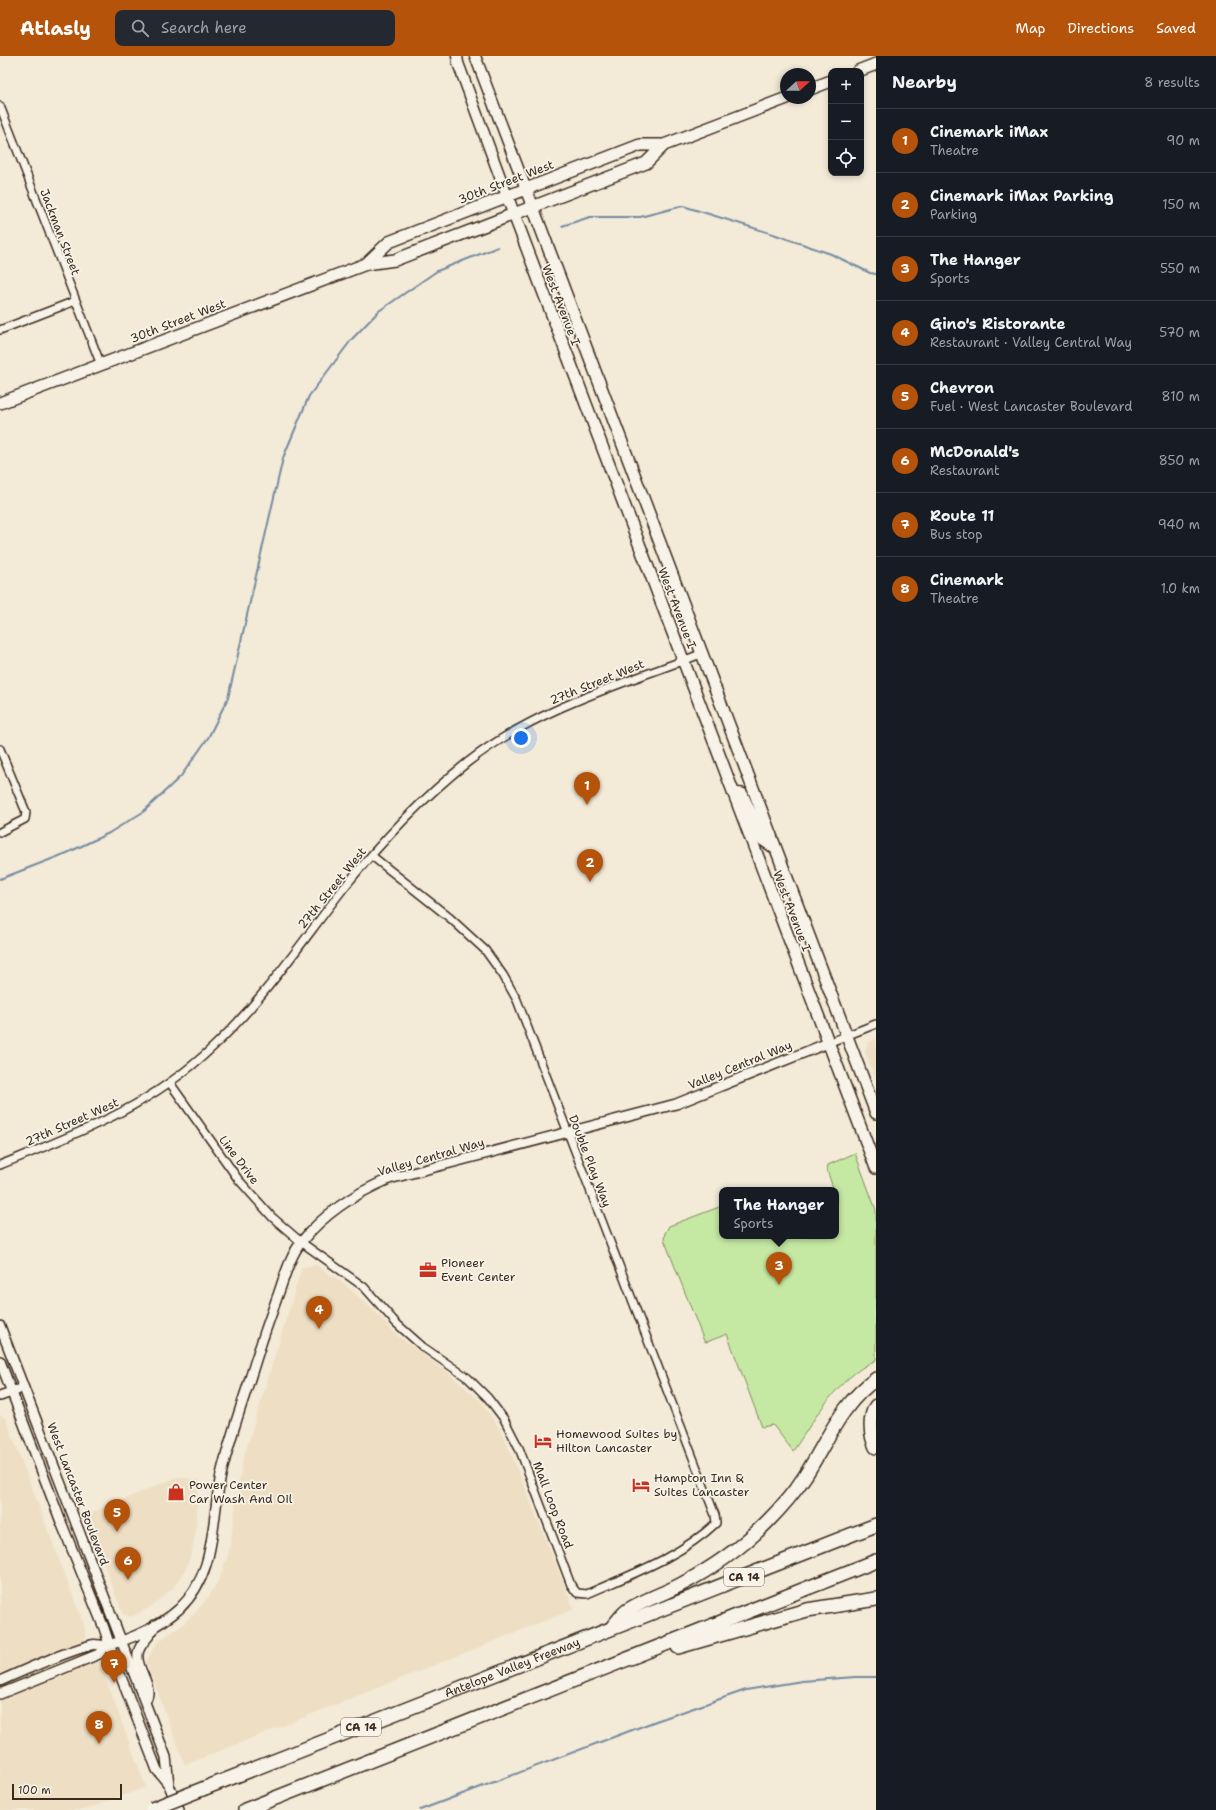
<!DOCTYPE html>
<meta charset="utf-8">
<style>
:root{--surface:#171b24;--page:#242831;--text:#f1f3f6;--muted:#9ea1a6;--line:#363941;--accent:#b45309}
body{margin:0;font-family:"Shantell Sans",sans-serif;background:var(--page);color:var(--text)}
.controls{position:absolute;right:12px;top:12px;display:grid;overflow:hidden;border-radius:8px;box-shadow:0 2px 6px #0003}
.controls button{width:36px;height:36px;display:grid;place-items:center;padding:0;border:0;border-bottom:1px solid var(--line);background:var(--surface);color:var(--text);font:20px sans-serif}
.compass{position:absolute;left:780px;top:12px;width:36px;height:36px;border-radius:50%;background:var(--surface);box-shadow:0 2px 6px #0003;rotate:69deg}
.scale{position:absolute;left:12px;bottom:10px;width:110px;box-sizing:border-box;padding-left:4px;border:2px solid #3b2a1e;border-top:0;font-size:11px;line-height:14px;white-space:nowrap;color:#3b2a1e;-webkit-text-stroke:3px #f7f3e8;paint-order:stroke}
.you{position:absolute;left:521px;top:682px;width:14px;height:14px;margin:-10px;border:3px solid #fff;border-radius:50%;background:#1a73e8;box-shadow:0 0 0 6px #1a73e833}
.badge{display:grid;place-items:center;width:26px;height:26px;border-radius:50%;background:var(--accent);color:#fff;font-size:13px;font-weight:700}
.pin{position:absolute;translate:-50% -33px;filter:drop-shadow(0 1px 2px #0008)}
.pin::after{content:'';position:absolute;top:21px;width:14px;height:12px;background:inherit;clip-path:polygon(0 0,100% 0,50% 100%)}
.popup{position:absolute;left:719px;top:1131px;width:120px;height:52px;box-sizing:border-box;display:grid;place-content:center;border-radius:8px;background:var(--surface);filter:drop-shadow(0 1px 3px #0005);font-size:13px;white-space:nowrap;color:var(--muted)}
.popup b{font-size:15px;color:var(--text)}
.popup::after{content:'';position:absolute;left:50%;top:100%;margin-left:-8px;border:8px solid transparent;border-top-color:var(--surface)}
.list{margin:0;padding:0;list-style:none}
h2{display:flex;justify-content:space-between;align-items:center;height:52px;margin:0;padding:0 16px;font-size:17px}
h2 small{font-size:13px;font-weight:400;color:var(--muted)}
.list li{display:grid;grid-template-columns:26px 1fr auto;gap:12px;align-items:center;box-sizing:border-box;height:64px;padding:0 16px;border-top:1px solid var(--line)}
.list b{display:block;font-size:15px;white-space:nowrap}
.list p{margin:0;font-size:13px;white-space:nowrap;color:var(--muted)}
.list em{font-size:13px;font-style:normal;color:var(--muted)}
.icon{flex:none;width:22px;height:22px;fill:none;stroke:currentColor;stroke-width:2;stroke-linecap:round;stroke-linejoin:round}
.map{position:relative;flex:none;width:876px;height:1754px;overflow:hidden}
header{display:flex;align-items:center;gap:24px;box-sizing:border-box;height:56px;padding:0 20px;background:var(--accent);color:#fff}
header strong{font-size:19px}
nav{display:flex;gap:22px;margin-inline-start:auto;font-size:14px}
.search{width:280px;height:36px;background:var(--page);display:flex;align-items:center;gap:10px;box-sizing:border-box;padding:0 14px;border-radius:8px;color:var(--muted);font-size:15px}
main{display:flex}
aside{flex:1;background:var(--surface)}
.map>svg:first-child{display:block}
</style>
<header>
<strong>Atlasly</strong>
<div class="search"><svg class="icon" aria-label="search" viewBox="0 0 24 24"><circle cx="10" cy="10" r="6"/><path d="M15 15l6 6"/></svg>Search here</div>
<nav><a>Map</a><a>Directions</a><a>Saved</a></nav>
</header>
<main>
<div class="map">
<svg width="876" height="1754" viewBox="0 0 876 1754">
<rect width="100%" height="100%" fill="#f3ead8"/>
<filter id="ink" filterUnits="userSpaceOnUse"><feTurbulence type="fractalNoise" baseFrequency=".025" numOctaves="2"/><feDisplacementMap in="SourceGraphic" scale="8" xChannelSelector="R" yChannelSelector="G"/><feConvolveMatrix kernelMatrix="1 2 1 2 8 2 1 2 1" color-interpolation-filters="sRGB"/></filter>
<g filter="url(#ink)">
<!-- built -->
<path fill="#eedfc4" d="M 876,983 L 876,1024 L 865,996 L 868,986 Z
M 316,1209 L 346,1229 L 374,1255 L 399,1281 L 447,1316 L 480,1344 L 499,1372 L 510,1395 L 574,1553 L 185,1709 L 146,1606 L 157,1586 L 180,1571 L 195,1557 L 209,1540 L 220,1522 L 229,1496 L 242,1407 L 302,1211 Z
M 0,1359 L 6,1363 L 85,1572 L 85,1582 L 97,1610 L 102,1613 L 146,1731 L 85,1754 L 0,1754 Z
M 178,1421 L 199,1424 L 196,1474 L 192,1495 L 186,1512 L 173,1532 L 149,1552 L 131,1561 L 123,1558 L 103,1507 L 100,1490 L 91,1462 L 93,1456 Z"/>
<!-- green -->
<path fill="#c5e9a3" stroke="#808a60" d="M 855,1097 L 876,1154 L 876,1304 C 836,1323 817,1360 793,1395 L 773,1369 L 762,1371 L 727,1278 L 707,1286 L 704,1285 L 664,1183 L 665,1177 L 669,1170 L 722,1150 L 722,1180 L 836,1180 L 836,1134 L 828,1134 L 833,1132 L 827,1114 L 828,1109 Z"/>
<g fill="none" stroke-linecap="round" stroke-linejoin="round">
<!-- stream -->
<path stroke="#758ba0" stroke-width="2" d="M 562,170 L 590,161 L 640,161 L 683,150 L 773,178 L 831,198 L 870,217 L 876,218
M 0,823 L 67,797 L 109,777 L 143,756 L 181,720 L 208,682 L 228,642 L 283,402 L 309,340 L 352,283 L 379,255 L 437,215 L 498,191
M 420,1754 L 656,1665 L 746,1634 L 802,1625 L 855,1621 L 876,1621"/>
<!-- minor casing -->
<g stroke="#3b2a1e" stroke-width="10">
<path id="minor" d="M 0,50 L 101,309
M 0,274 L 75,245
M 0,693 L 26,756 L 25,763 L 0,776
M 828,987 L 876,968
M 170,1027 L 238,1123 L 272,1161 L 301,1186 L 364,1231 L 396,1267 L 423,1291 L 468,1322 L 488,1342 L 504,1363 L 519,1392 L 571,1529 L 577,1537 L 587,1538 C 632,1518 680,1501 716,1467 L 715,1459 L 517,944 L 503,919 L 485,894 L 450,862 L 372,800
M 0,1109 C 79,1077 150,1051 213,991 C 263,944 301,887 343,833 C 380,787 421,743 468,706 C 536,653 621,628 701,598"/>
</g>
<!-- tertiary casing -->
<g stroke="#3b2a1e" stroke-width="12">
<path id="tertiary" d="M 0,1270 L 166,1701 L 169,1729
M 0,1305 L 61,1466 L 104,1572 L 114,1603 L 157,1714 L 169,1729 L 179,1754
M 0,1340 L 17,1334
M 0,1625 C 29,1612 60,1598 91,1589 C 97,1587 102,1591 108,1589 C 132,1583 160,1570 179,1553 C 217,1517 211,1466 221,1419 C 228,1389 238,1359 248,1329 C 257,1299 267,1269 278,1239 C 284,1222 290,1200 302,1185 C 325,1157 356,1137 389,1123 L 676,1048 L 828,987
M 0,1638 L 99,1598 L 105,1590
M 145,1646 C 146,1644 148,1640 148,1637 C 149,1624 136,1612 138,1598 C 139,1586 152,1581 155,1569"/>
</g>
<!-- secondary casing -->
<g stroke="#3b2a1e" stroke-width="13">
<path id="secondary" d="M 457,0 L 458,7 L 507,140
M 475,0 L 526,133"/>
</g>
<!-- primary casing -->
<g stroke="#3b2a1e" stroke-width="14">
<path id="primary" d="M 858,15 L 876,8
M 810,33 L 831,25
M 526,133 L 876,1057
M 507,140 L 876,1112
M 366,208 L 389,186 L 526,133 L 640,89 L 664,89 L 787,42
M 0,347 L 366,208 L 395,204 L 646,107 L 664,89
M 733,737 L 742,738 L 763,784 L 775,792"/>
</g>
<!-- motorway casing -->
<g stroke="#3b2a1e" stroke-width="16">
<g id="motorway">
<path d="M 876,1350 C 869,1361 870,1379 876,1391"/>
<path d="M 613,1570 C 618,1565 622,1558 628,1554 C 644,1544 663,1538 680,1529 C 711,1513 741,1492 766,1467 C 780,1453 794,1437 805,1420 C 827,1386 841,1347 876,1323"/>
<path d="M 678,1591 L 807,1554 L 876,1543"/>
<path id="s1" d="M 205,1732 L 876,1469"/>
<path d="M 245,1754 L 876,1505"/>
</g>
</g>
<!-- minor -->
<use href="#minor" stroke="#f7f3e8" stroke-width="7"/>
<!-- tertiary -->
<use href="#tertiary" stroke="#f7f3e8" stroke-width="9"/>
<!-- secondary -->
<use href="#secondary" stroke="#f7f3e8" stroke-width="10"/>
<!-- primary -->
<use href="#primary" stroke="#f7f3e8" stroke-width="11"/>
<!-- motorway -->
<use href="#motorway" stroke="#f7f3e8" stroke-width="13"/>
<!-- motorway-bridge casing -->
<g stroke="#3b2a1e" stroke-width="16" stroke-linecap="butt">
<path id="motorway-bridge" d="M 152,1753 L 205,1732"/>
</g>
<!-- motorway-bridge -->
<use href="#motorway-bridge" stroke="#f7f3e8" stroke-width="13"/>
</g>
</g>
<!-- icons -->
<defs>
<g id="office-bare" transform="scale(1.38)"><path d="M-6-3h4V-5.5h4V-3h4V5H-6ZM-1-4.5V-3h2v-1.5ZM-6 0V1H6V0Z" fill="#c8321e" stroke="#f7f3e8" stroke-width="2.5" paint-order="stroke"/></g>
<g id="hotel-bare" transform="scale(1.38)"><path d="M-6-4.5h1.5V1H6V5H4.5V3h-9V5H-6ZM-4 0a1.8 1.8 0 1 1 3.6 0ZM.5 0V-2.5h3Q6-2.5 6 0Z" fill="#c8321e" stroke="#f7f3e8" stroke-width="2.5" paint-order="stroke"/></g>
<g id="shop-bare" transform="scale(1.38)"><path d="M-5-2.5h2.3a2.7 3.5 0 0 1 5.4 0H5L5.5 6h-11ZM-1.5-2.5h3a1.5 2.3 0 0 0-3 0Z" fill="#c8321e" stroke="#f7f3e8" stroke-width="2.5" paint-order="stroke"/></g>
</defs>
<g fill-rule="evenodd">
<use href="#office-bare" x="428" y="1214"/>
<use href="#hotel-bare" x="543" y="1385"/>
<use href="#hotel-bare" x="641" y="1429"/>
<use href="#shop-bare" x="176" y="1436"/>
</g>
<g text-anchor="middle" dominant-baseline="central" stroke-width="3.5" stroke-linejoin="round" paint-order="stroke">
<!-- shield labels -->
<g fill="#f7f3e8" stroke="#73665b" stroke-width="1">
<rect x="724" y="1512" width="40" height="18" rx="3"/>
<rect x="341" y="1662" width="40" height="18" rx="3"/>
</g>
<g font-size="11" font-weight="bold" fill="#3b2a1e">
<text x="744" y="1521">CA 14</text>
<text x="361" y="1671">CA 14</text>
</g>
<!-- street labels -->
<g font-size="12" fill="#3b2a1e" stroke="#f7f3e8">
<text transform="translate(506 126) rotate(-21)">30th Street West</text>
<text transform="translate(60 176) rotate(69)">Jackman Street</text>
<text transform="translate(561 249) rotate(69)">West Avenue I</text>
<text transform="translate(178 265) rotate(-21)">30th Street West</text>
<text transform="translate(677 552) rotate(69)">West Avenue I</text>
<text transform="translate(597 626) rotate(-22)">27th Street West</text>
<text transform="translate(332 832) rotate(-51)">27th Street West</text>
<text transform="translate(792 855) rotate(69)">West Avenue I</text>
<text transform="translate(740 1009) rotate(-22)">Valley Central Way</text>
<text transform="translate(72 1066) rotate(-24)">27th Street West</text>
<text transform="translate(431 1101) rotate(-16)">Valley Central Way</text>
<text transform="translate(239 1104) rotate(53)">Line Drive</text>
<text transform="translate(590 1105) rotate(69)">Double Play Way</text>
<text transform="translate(78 1438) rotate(69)">West Lancaster Boulevard</text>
<text transform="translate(553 1449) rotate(69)">Mall Loop Road</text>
<text stroke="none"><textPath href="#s1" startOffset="330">Antelope Valley Freeway</textPath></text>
</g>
<!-- poi labels -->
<g font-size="12" fill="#3b2a1e" stroke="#f7f3e8" text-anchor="start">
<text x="441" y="1207">Pioneer<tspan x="441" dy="14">Event Center</tspan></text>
<text x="556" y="1378">Homewood Suites by<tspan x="556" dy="14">Hilton Lancaster</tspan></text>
<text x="654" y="1422">Hampton Inn &amp;<tspan x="654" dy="14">Suites Lancaster</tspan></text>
<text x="189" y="1429">Power Center<tspan x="189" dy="14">Car Wash And Oil</tspan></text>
</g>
</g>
</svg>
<div class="controls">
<button>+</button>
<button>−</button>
<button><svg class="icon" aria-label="locate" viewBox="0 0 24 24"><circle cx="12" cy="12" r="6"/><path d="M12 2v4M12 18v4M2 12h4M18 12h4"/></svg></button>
</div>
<svg class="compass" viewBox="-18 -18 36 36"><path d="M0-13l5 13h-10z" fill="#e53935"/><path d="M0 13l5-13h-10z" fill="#9ea1a6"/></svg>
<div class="scale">100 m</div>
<div class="you"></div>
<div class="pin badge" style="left:587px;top:749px">1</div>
<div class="pin badge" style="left:590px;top:826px">2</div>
<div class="pin badge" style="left:779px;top:1229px">3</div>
<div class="popup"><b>The Hanger</b>Sports</div>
<div class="pin badge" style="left:319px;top:1273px">4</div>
<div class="pin badge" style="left:117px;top:1476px">5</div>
<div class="pin badge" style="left:128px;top:1524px">6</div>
<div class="pin badge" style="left:114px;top:1627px">7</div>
<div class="pin badge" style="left:99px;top:1688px">8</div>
</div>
<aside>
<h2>Nearby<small>8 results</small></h2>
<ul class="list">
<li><span class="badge">1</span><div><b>Cinemark iMax</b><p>Theatre</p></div><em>90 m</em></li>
<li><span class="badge">2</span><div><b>Cinemark iMax Parking</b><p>Parking</p></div><em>150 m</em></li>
<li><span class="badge">3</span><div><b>The Hanger</b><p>Sports</p></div><em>550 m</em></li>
<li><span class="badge">4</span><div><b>Gino's Ristorante</b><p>Restaurant · Valley Central Way</p></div><em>570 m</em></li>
<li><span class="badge">5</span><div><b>Chevron</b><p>Fuel · West Lancaster Boulevard</p></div><em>810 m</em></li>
<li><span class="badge">6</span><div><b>McDonald's</b><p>Restaurant</p></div><em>850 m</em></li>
<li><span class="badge">7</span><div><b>Route 11</b><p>Bus stop</p></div><em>940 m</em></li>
<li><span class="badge">8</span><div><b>Cinemark</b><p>Theatre</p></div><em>1.0 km</em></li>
</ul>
</aside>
</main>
